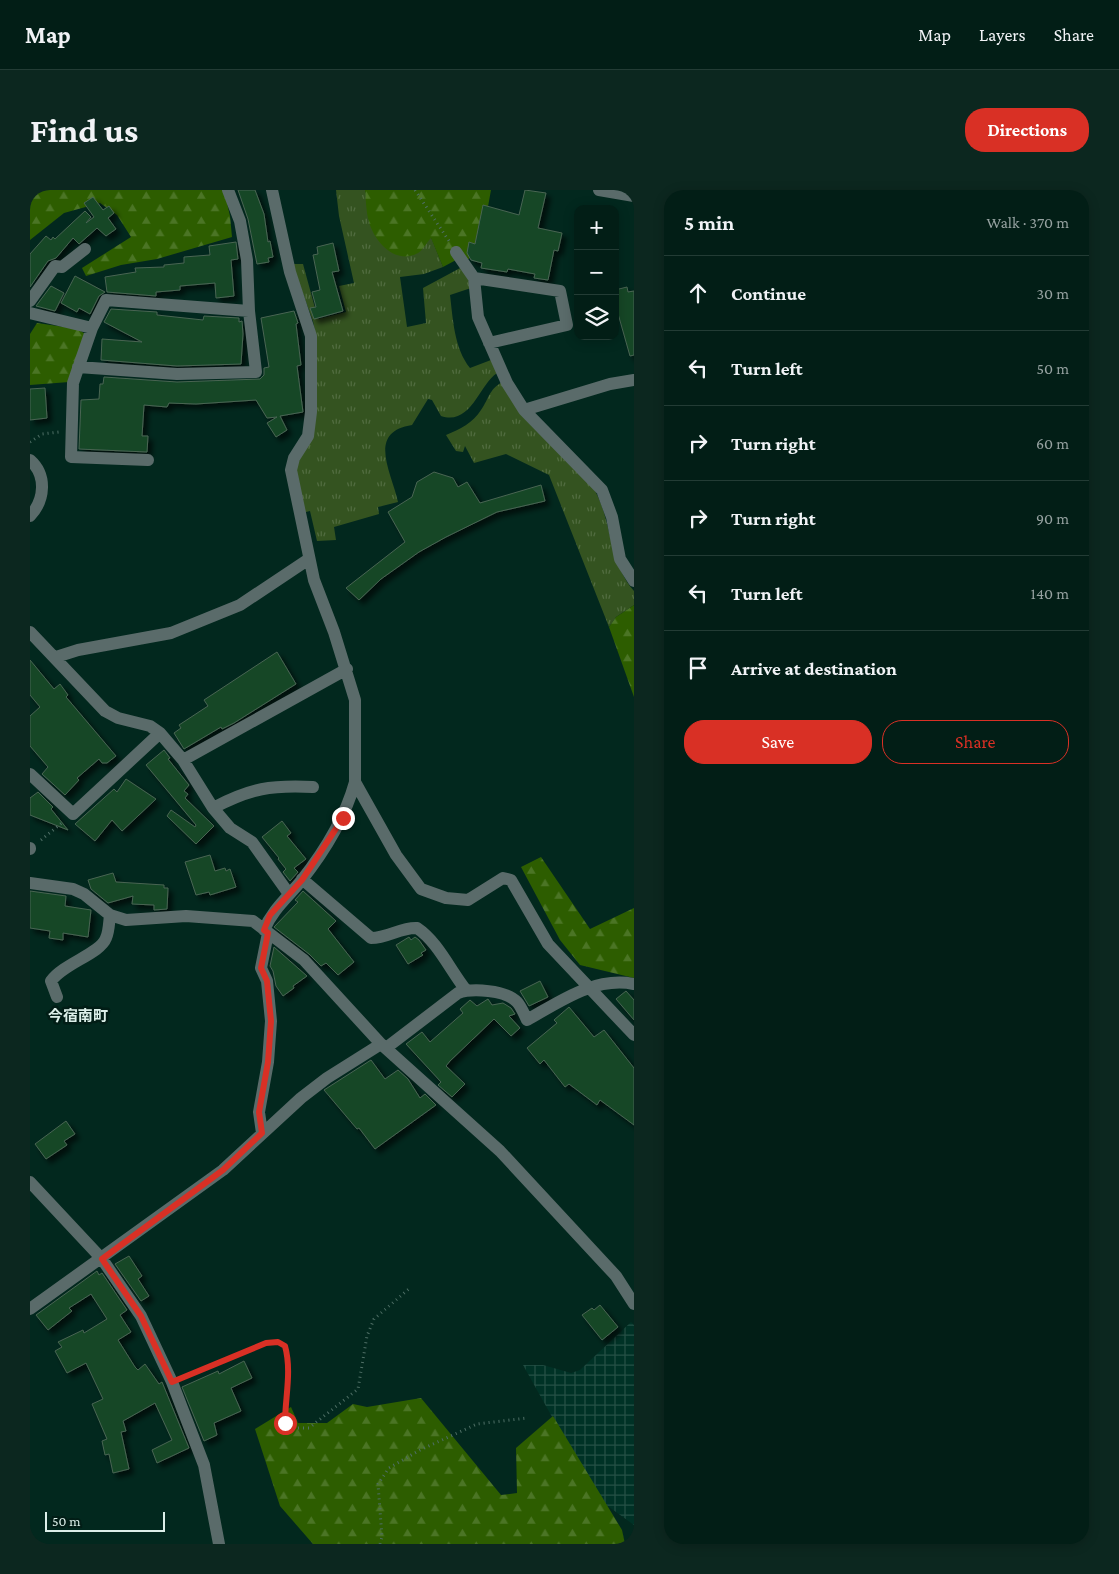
<!DOCTYPE html>
<meta charset="utf-8">
<style>
:root{--surface:#021e16;--page:#0c271f;--text:#f1f3f6;--muted:#96a2a1;--line:#233c35;--accent:#d93025}
body{margin:0;font-family:"Crimson Pro","Noto Sans JP",serif;background:var(--page);color:var(--text)}
.controls{position:absolute;right:15px;top:15px;display:grid;overflow:hidden;border-radius:10px;box-shadow:0 2px 12px #0003}
.controls button{width:45px;height:45px;display:grid;place-items:center;padding:0;border:0;border-bottom:1px solid var(--line);background:var(--surface);color:var(--text);font:25px sans-serif}
.scale{position:absolute;left:15px;bottom:12px;width:120px;box-sizing:border-box;padding-left:5px;border:2px solid #dcefe9;border-top:0;font-size:14px;line-height:18px;white-space:nowrap;color:#dcefe9;-webkit-text-stroke:4px #021d16;paint-order:stroke}
.stop{position:absolute;width:15px;height:15px;margin:-11px;border:4px solid #d93025;border-radius:50%;background:#fff}
.stop.end{background:#d93025;border-color:#fff;box-shadow:0 1px 5px #0008}
.list{margin:0;padding:0;list-style:none}
h2{display:flex;justify-content:space-between;align-items:center;height:65px;margin:0;padding:0 20px;font-size:21px}
h2 small{font-size:16px;font-weight:400;color:var(--muted)}
.list li{display:grid;grid-template-columns:32px 1fr auto;gap:15px;align-items:center;box-sizing:border-box;height:75px;padding:0 20px;border-top:1px solid var(--line)}
.list b{display:block;font-size:19px;white-space:nowrap}
.list em{font-size:16px;font-style:normal;color:var(--muted)}
.actions{display:flex;gap:10px;padding:15px 20px}
.actions a{flex:1;padding:11px 0;border:1px solid var(--accent);border-radius:20px;text-align:center;font-size:18px;color:var(--accent)}
.actions .main{background:var(--accent);color:#fff}
.icon{flex:none;width:28px;height:28px;fill:none;stroke:currentColor;stroke-width:2;stroke-linecap:round;stroke-linejoin:round}
.map{position:relative;flex:none;width:604px;height:1354px;overflow:hidden;border-radius:20px}
header{display:flex;align-items:center;gap:30px;box-sizing:border-box;height:70px;padding:0 25px;background:var(--surface);border-bottom:1px solid var(--line)}
header strong{font-size:24px}
nav{display:flex;gap:28px;margin-inline-start:auto;font-size:18px}
.intro{display:flex;align-items:center;justify-content:space-between;box-sizing:border-box;height:120px;padding:0 30px}
h1{margin:0;font-size:35px}
.button{padding:12px 22px;border-radius:20px;background:var(--accent);color:#fff;font-size:18px;font-weight:700}
main{display:flex;gap:30px;padding:0 30px}
aside{flex:1;background:var(--surface);border-radius:20px;box-shadow:0 2px 12px #0003}
.map>svg:first-child{display:block}
</style>
<header>
<strong>Map</strong>
<nav><a>Map</a><a>Layers</a><a>Share</a></nav>
</header>
<div class="intro"><h1>Find us</h1><a class="button">Directions</a></div>
<main>
<div class="map">
<svg width="604" height="1354" viewBox="0 0 604 1354">
<defs>
<pattern id="industrial-grid" width="8" height="8" patternUnits="userSpaceOnUse" patternTransform="scale(1.25)"><rect width="8" height="8" fill="#003226"/><path d="M0 4h8M4 0v8" fill="none" stroke="#255046"/></pattern>
<pattern id="grass-tufts" width="24" height="20" patternUnits="userSpaceOnUse" patternTransform="scale(1.25)"><rect width="24" height="20" fill="#345320"/><path d="M3 7l-1-3M5 7V3M7 7l1-3M15 17l-1-3M17 17v-4M19 17l1-3" fill="none" stroke="#516c40"/></pattern>
<pattern id="forest-firs" width="22" height="20" patternUnits="userSpaceOnUse" patternTransform="scale(1.25)"><rect width="22" height="20" fill="#2d5d00"/><path d="M5 1l3.5 6h-7zM16 11l3.5 6h-7z" fill="#4b7525"/></pattern>
<filter id="shadow"><feDropShadow dx="4.5" dy="4.5" stdDeviation="2.5" flood-color="#0009"/></filter>
</defs>
<rect width="100%" height="100%" fill="#02281e"/>
<!-- industrial -->
<path fill="url(#industrial-grid)" d="M 601,1132 L 604,1135 L 604,1335 L 568,1309 L 493,1175 L 513,1175 L 541,1183 L 550,1180 Z"/>
<!-- grass -->
<path fill="url(#grass-tufts)" d="M 306,0 L 335,0 L 339,32 L 401,47 L 413,77 L 394,84 L 370,87 L 377,137 L 396,133 L 393,98 L 432,77 L 440,89 L 441,98 L 420,105 C 423,129 424,158 440,178 L 461,170 L 467,183 C 449,195 441,236 411,226 L 402,210 L 398,209 L 382,235 C 336,242 362,283 368,312 L 348,317 L 349,324 L 304,337 L 306,350 L 287,351 L 280,321 L 272,323 L 266,285 L 267,271 L 280,251 L 287,151 L 283,131 L 262,74 L 273,74 L 288,129 L 316,122 L 309,96 L 324,93 L 309,26 Z
M 472,192 L 496,230 L 561,294 C 583,327 577,370 604,401 L 604,415 L 586,427 L 579,437 L 519,285 L 476,264 L 444,273 L 435,256 L 433,262 L 426,261 L 416,245 C 430,239 443,233 451,220 C 460,207 458,201 472,192 Z"/>
<!-- forest -->
<path fill="url(#forest-firs)" d="M 0,0 L 194,0 L 200,26 L 202,47 L 127,69 L 91,75 L 56,86 L 52,78 L 101,47 L 87,25 L 70,13 L 34,23 L 0,50 Z
M 335,0 L 461,0 L 451,55 L 440,54 L 439,69 L 426,70 L 413,77 L 401,48 C 397,52 393,60 388,63 C 366,75 345,53 339,32 C 336,22 336,10 335,0 Z
M 7,133 L 48,139 L 55,144 L 39,192 L 0,195 L 0,144 Z
M 604,415 L 604,507 L 579,437 L 586,427 Z
M 511,667 L 560,739 L 604,718 L 604,788 L 550,775 L 530,750 L 491,677 Z
M 391,1208 L 471,1305 L 487,1303 L 486,1258 L 523,1226 L 592,1340 L 595,1354 L 283,1354 L 250,1316 L 225,1239 L 261,1217 L 268,1233 L 297,1233 L 323,1214 L 337,1217 Z"/>
<!-- building -->
<path fill="#134628" stroke="#4a6552" filter="url(#shadow)" d="M 208,0 L 225,0 L 234,24 L 238,52 L 240,51 L 243,67 L 238,68 L 239,72 L 227,74 L 218,29 Z
M 495,0 L 516,3 L 508,38 L 532,43 L 528,61 L 524,60 L 518,90 L 504,88 L 505,84 L 478,79 L 477,82 L 451,78 L 452,73 L 441,70 L 437,63 L 439,52 L 445,54 L 453,15 L 489,25 Z
M 63,7 L 73,20 L 79,16 L 84,23 L 78,28 L 86,39 L 76,46 L 67,38 L 49,54 L 43,48 L 26,68 L 18,71 L 0,97 L 0,64 L 16,46 L 21,50 L 23,47 L 25,49 L 55,21 L 61,27 L 56,33 L 64,27 L 54,13 Z
M 206,52 L 208,69 L 201,70 L 204,106 L 186,108 L 185,93 L 150,96 L 150,100 L 126,102 L 126,106 L 77,102 L 75,87 L 106,82 L 105,78 L 134,77 L 134,75 L 154,73 L 154,67 L 180,65 L 179,56 Z
M 303,53 L 309,81 L 302,82 L 313,121 L 284,129 L 280,118 L 286,117 L 282,102 L 290,100 L 283,65 L 288,64 L 287,57 Z
M 45,86 L 75,102 L 69,106 L 60,124 L 49,118 L 47,122 L 31,113 Z
M 21,96 L 34,103 L 25,121 L 6,116 Z
M 597,97 L 598,102 L 604,101 L 604,165 L 600,166 L 585,113 L 585,100 Z
M 81,119 L 127,122 L 127,125 L 173,130 L 174,126 L 209,128 L 209,132 L 212,131 L 213,144 L 211,174 L 147,176 L 71,170 L 72,149 L 112,152 L 74,132 Z
M 264,121 L 268,133 L 266,134 L 271,175 L 267,176 L 273,222 L 250,226 L 257,240 L 246,247 L 237,233 L 247,227 L 237,228 L 226,210 L 166,214 L 139,213 L 137,217 L 114,215 L 112,246 L 118,246 L 117,262 L 49,259 L 51,210 L 69,209 L 70,194 L 73,194 L 74,187 L 147,192 L 230,189 L 234,185 L 234,178 L 239,177 L 231,128 Z
M 15,198 L 17,228 L 0,230 L 0,199 Z
M 404,282 L 423,288 L 428,297 L 437,292 L 450,313 L 511,295 L 515,311 L 467,322 L 416,347 L 389,362 L 351,389 L 329,410 L 316,398 L 375,352 L 358,322 L 382,307 L 387,292 Z
M 247,462 L 266,494 L 204,533 L 192,539 L 191,537 L 154,559 L 144,543 L 151,538 L 149,535 L 178,516 L 174,510 Z
M 0,470 L 24,499 L 30,494 L 38,505 L 36,507 L 86,566 L 77,573 L 72,573 L 69,569 L 47,588 L 49,590 L 35,605 L 12,584 L 18,577 L 0,556 L 0,526 L 10,517 L 0,505 Z
M 134,560 L 140,568 L 138,569 L 159,595 L 154,601 L 158,604 L 155,608 L 184,636 L 166,654 L 137,626 L 141,620 L 165,637 L 166,635 L 116,575 Z
M 96,589 L 126,609 L 92,641 L 82,630 L 65,651 L 45,634 L 84,599 L 87,602 Z
M 8,602 L 23,617 L 21,619 L 38,640 L 0,625 L 0,608 Z
M 252,631 L 261,643 L 257,646 L 276,669 L 264,678 L 268,682 L 260,691 L 253,682 L 256,679 L 248,669 L 249,668 L 232,647 Z
M 180,665 L 185,681 L 195,678 L 196,681 L 200,679 L 206,697 L 180,705 L 179,702 L 166,705 L 155,672 Z
M 83,683 L 86,692 L 134,695 L 134,698 L 138,698 L 137,719 L 124,720 L 124,715 L 102,714 L 103,706 L 78,713 L 61,699 L 58,690 Z
M 0,701 L 36,706 L 35,716 L 61,720 L 58,747 L 33,743 L 33,750 L 19,748 L 20,741 L 0,738 Z
M 273,701 L 306,731 L 298,739 L 324,772 L 308,785 L 296,773 L 291,776 L 279,764 L 244,737 L 268,712 L 265,710 Z
M 379,747 L 381,750 L 385,747 L 389,750 L 396,760 L 391,763 L 393,765 L 378,774 L 366,755 Z
M 244,757 L 277,786 L 263,796 L 264,798 L 253,806 L 246,796 L 243,781 L 240,776 Z
M 510,791 L 518,807 L 499,816 L 490,801 Z
M 596,801 L 604,810 L 604,830 L 586,809 Z
M 458,809 L 462,815 L 473,813 L 481,818 L 485,824 L 479,826 L 490,838 L 481,846 L 464,829 L 420,871 L 416,876 L 435,894 L 422,907 L 408,895 L 411,892 L 376,854 L 392,842 L 400,852 L 433,823 L 430,819 L 440,810 L 447,816 Z
M 539,817 L 564,847 L 574,840 L 604,878 L 604,935 L 570,910 L 567,915 L 539,894 L 535,897 L 514,870 L 510,874 L 497,858 L 527,833 L 524,830 Z
M 341,870 L 355,889 L 368,880 L 378,889 L 390,908 L 395,904 L 406,915 L 345,959 L 329,938 L 327,939 L 294,900 Z
M 36,931 L 45,944 L 34,951 L 37,955 L 16,969 L 5,954 Z
M 99,1066 L 112,1086 L 108,1089 L 119,1106 L 111,1111 L 85,1074 Z
M 67,1081 L 69,1085 L 72,1083 L 97,1120 L 90,1125 L 101,1142 L 88,1150 L 105,1177 L 108,1180 L 115,1174 L 129,1194 L 132,1192 L 159,1258 L 127,1273 L 122,1260 L 142,1250 L 125,1213 L 93,1231 L 96,1241 L 91,1242 L 99,1279 L 83,1283 L 79,1264 L 75,1265 L 72,1251 L 77,1249 L 62,1214 L 73,1209 L 56,1173 L 37,1183 L 25,1161 L 32,1157 L 28,1152 L 53,1140 L 54,1143 L 77,1129 L 61,1104 L 39,1118 L 42,1121 L 18,1140 L 6,1125 Z
M 570,1115 L 588,1137 L 572,1150 L 552,1125 L 562,1118 L 564,1120 Z
M 214,1171 L 222,1188 L 201,1198 L 211,1221 L 184,1233 L 187,1245 L 174,1251 L 152,1197 L 188,1181 L 189,1184 Z"/>
<g fill="none" stroke-linecap="round" stroke-linejoin="round">
<!-- path -->
<path stroke="#4f6f66" stroke-width="3" stroke-dasharray="1 4" stroke-linecap="butt" d="M 385,0 L 419,51
M 0,252 L 12,244 L 29,242
M 11,650 L 33,632
M 154,1187 L 236,1153 L 248,1152 L 255,1157 L 258,1167 L 255,1233 L 266,1238 L 279,1238 L 328,1199 L 337,1146 L 344,1129 L 380,1098
M 350,1354 L 352,1347 L 348,1294 L 359,1278 L 390,1260 L 447,1234 L 497,1228"/>
<!-- minor -->
<path stroke="#5a6b6a" stroke-width="12" d="M 242,0 L 260,82 L 281,146 L 281,222 L 278,246 L 264,268 L 261,280 L 284,390 L 304,442 L 325,510 L 325,592 L 366,665 L 391,699 L 416,708 L 438,710 L 473,688 L 481,690 L 518,754 L 604,845
M 569,0 L 604,6
M 426,62 L 444,88 L 448,127 L 477,193 L 494,220 L 572,300 L 582,327 L 590,369 L 604,391
M 444,88 L 530,101 L 537,135 L 459,153
M 0,111 L 25,76 L 32,77 L 55,59
M 0,123 L 62,138
M 48,177 L 147,184 L 226,182 L 219,121 L 217,70 L 210,31 L 198,0
M 494,220 L 580,194 L 604,190
M 0,270 C 17,285 15,310 0,326
M 118,270 L 41,267 L 43,193 L 62,138 L 76,110 L 219,121
M 0,442 L 75,521 L 88,528 L 120,536 L 130,543 L 153,570 L 183,618 L 200,638 L 222,652 L 259,704
M 26,467 L 48,460 L 141,443 L 210,415 L 279,369
M 153,570 L 317,479
M 0,584 L 43,624 L 130,543
M 183,618 C 221,598 241,595 283,597
M 0,659 L 0,658
M 272,689 L 341,748 C 358,748 371,737 387,738 C 408,752 420,780 436,800
M 0,693 L 43,699 L 54,704 L 80,725 L 96,730 L 156,726 L 223,731 L 274,770 L 351,854 L 470,961 L 586,1086 L 604,1114
M 234,740 C 242,720 258,707 271,691 C 294,662 315,628 325,592
M 27,807 L 21,791 C 34,773 70,764 76,748 C 79,742 79,732 80,725
M 356,858 L 428,803 C 442,798 476,800 487,812 C 491,816 494,824 497,830 C 529,812 565,786 604,794
M 232,943 L 229,922 L 238,872 L 241,831 L 237,791 L 231,778 L 238,743
M 0,992 L 72,1069 L 111,1126 L 142,1192 L 174,1275 L 189,1354
M 0,1119 L 193,980 L 271,908 L 297,888 L 351,854"/>
</g>
<g fill="none" stroke-linecap="round" stroke-linejoin="round">
<!-- route -->
<path stroke="#d93025" stroke-width="6" d="M 255,1233 C 255,1208 262,1181 255,1156 L 248,1152 L 236,1153 L 142,1192 L 111,1126 L 72,1069 L 193,980 L 232,943 L 229,922 L 238,872 L 241,831 L 237,791 L 231,778 L 238,743 L 234,740 L 240,725 L 272,690 L 313,628"/>
</g>
<g text-anchor="middle" dominant-baseline="central" stroke-width="5" stroke-linejoin="round" paint-order="stroke">
<!-- neighbourhood labels -->
<g font-size="15" font-weight="bold" fill="#dcefe9" stroke="#021d16">
<text x="48" y="826">今宿南町</text>
</g>
</g>
</svg>
<div class="controls">
<button>+</button>
<button>−</button>
<button><svg class="icon" aria-label="layers" viewBox="0 0 24 24"><path d="M12 4l9 5-9 5-9-5zM3 14l9 5 9-5"/></svg></button>
</div>
<div class="scale">50 m</div>
<div class="stop" style="left:255px;top:1233px"></div>
<div class="stop end" style="left:313px;top:628px"></div>
</div>
<aside>
<h2>5 min<small>Walk · 370 m</small></h2>
<ul class="list">
<li><svg class="icon" aria-label="ahead" viewBox="0 0 24 24"><path d="M12 20V5M6 11l6-6 6 6"/></svg><div><b>Continue</b></div><em>30 m</em></li>
<li><svg class="icon" aria-label="left" viewBox="0 0 24 24"><path d="M17 20v-9H6M10 6l-5 5 5 5"/></svg><div><b>Turn left</b></div><em>50 m</em></li>
<li><svg class="icon" aria-label="right" viewBox="0 0 24 24"><path d="M7 20v-9h11M14 6l5 5-5 5"/></svg><div><b>Turn right</b></div><em>60 m</em></li>
<li><svg class="icon" aria-label="right" viewBox="0 0 24 24"><path d="M7 20v-9h11M14 6l5 5-5 5"/></svg><div><b>Turn right</b></div><em>90 m</em></li>
<li><svg class="icon" aria-label="left" viewBox="0 0 24 24"><path d="M17 20v-9H6M10 6l-5 5 5 5"/></svg><div><b>Turn left</b></div><em>140 m</em></li>
<li><svg class="icon" aria-label="arrive" viewBox="0 0 24 24"><path d="M6 21V4h12l-3 4 3 4H6"/></svg><div><b>Arrive at destination</b></div></li>
</ul>
<div class="actions"><a class="main">Save</a><a>Share</a></div>
</aside>
</main>
